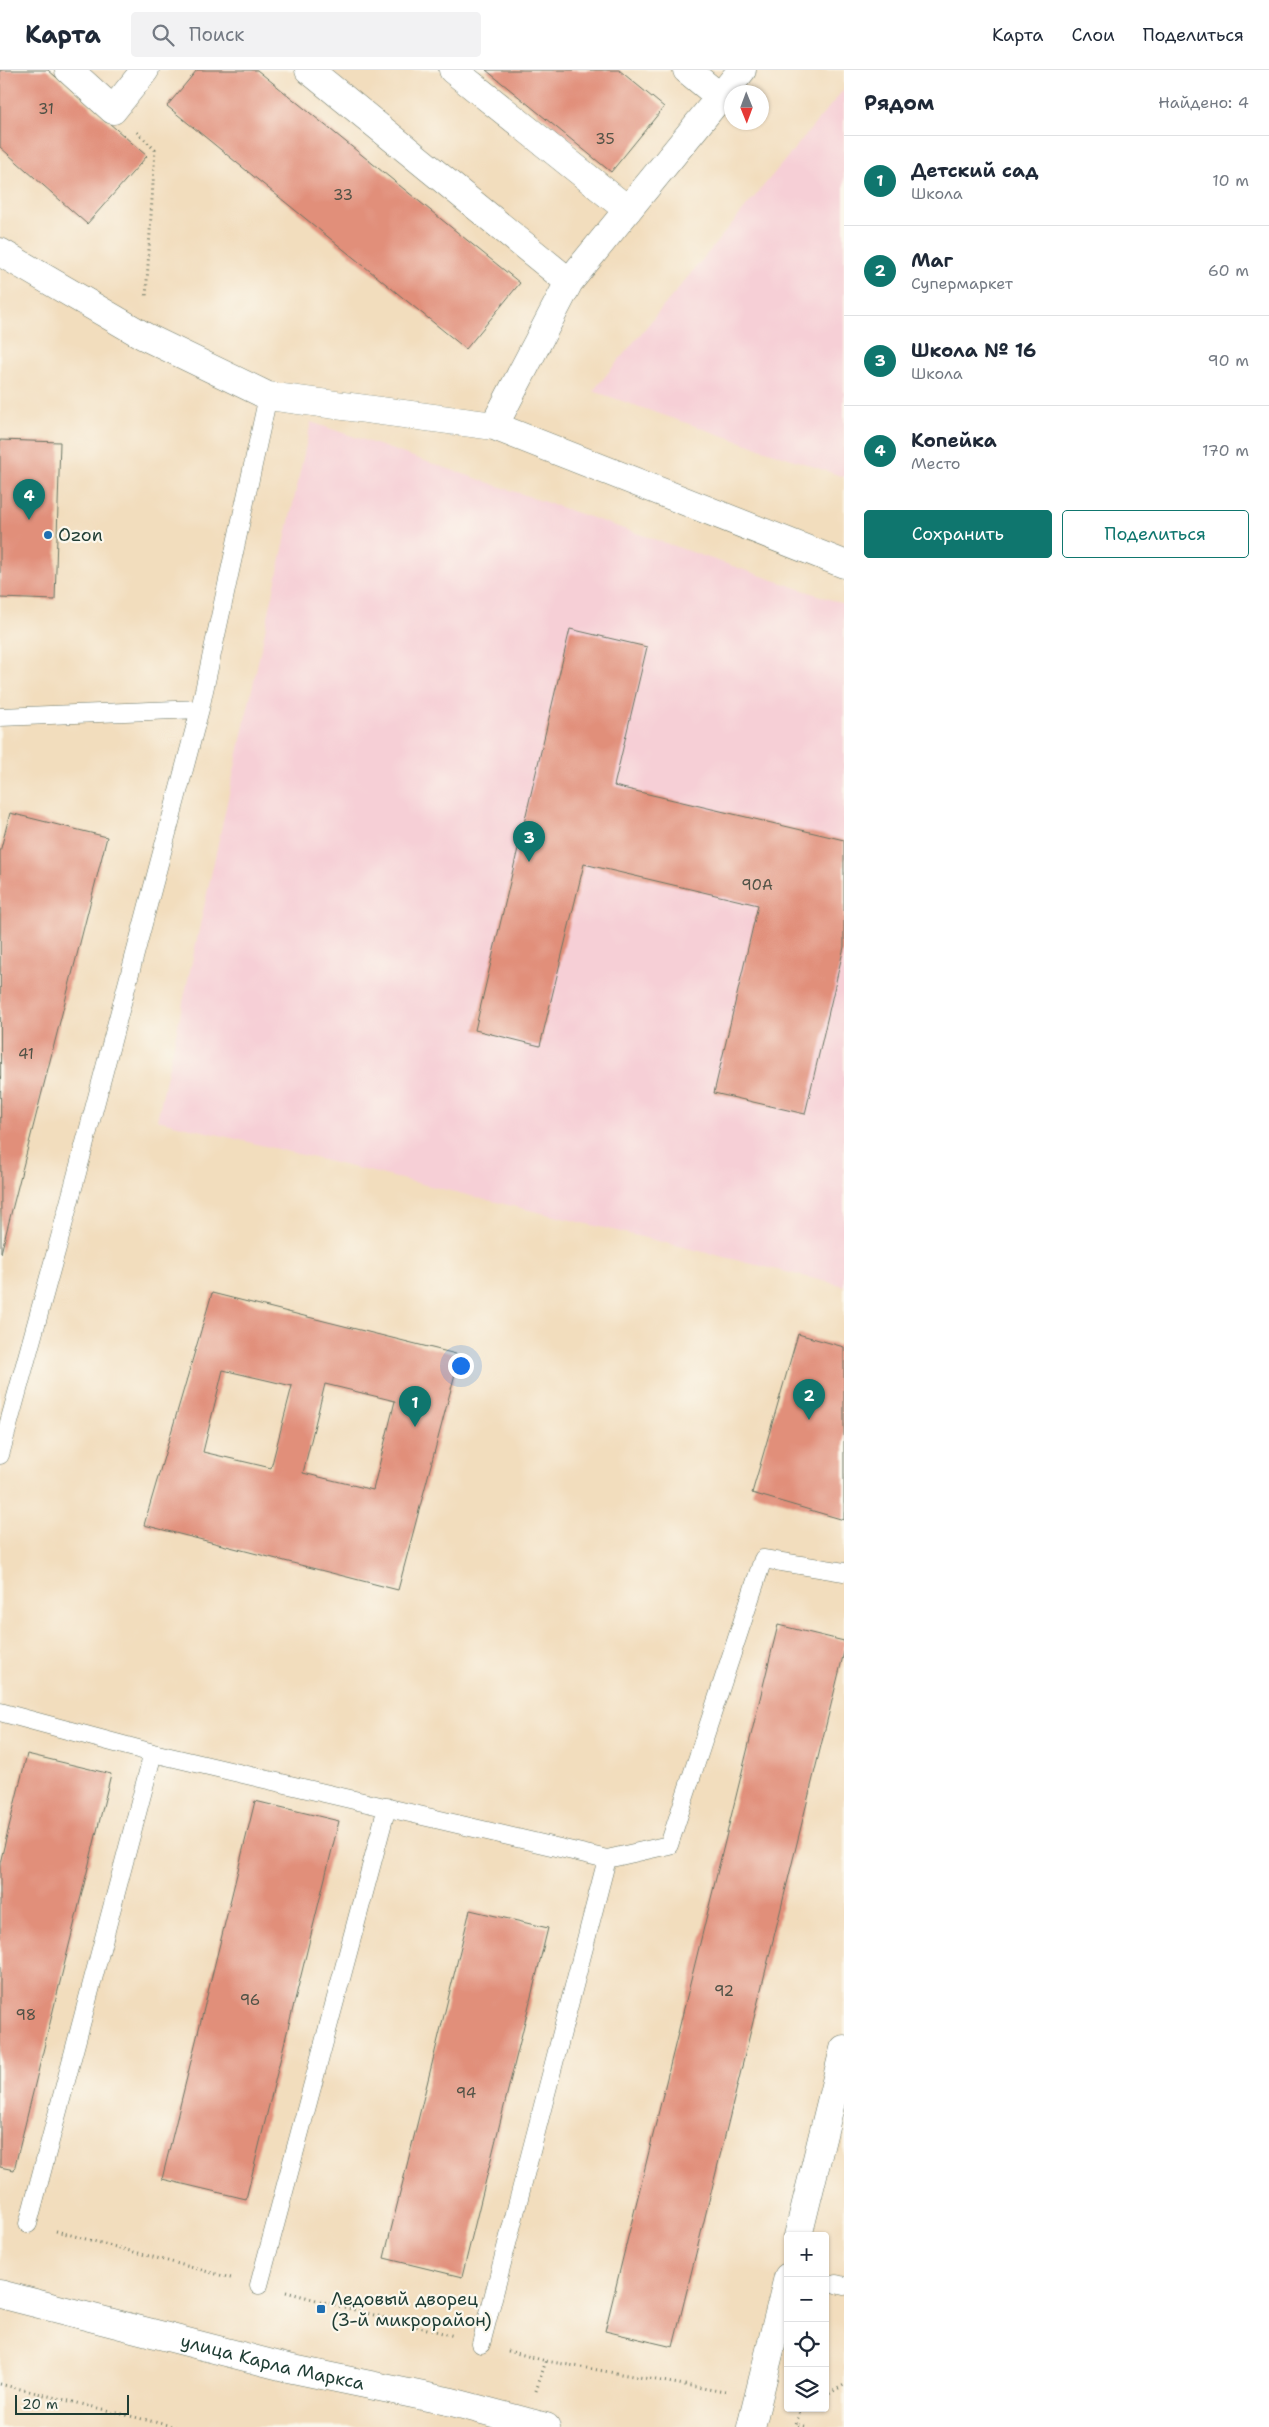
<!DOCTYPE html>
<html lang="ru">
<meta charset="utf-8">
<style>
:root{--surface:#fff;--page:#f2f2f3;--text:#1f2937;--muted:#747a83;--line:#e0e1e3;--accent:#0f766e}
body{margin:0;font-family:"Shantell Sans",sans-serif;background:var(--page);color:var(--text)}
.controls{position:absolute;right:15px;bottom:15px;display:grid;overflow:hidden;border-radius:5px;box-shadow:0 1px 4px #0004}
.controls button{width:45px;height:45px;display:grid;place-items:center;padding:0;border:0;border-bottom:1px solid var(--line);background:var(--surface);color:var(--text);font:25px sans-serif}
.compass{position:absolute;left:724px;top:15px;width:45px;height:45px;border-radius:50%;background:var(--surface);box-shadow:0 1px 4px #0004;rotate:179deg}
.scale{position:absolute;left:15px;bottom:12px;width:114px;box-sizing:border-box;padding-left:5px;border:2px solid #1f3d34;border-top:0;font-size:14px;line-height:18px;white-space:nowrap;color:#1f3d34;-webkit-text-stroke:4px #fbf7ec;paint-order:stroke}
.you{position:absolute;left:460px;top:1295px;width:18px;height:18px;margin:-12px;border:4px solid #fff;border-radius:50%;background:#1a73e8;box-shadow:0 0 0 8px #1a73e833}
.badge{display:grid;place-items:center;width:32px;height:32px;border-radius:50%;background:var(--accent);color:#fff;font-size:16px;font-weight:700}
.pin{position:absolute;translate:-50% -41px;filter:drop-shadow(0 1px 2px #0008)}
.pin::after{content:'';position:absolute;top:26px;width:18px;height:15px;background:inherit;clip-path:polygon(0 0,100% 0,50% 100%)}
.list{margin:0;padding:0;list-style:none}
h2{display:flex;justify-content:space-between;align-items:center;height:65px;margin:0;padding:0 20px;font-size:21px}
h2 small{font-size:16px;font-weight:400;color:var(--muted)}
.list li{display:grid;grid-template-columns:32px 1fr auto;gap:15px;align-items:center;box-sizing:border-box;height:90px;padding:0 20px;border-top:1px solid var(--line)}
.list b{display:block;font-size:19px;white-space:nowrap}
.list p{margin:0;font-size:16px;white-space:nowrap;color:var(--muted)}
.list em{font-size:16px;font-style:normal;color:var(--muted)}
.actions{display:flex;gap:10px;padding:15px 20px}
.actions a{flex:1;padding:11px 0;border:1px solid var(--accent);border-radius:5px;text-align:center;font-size:18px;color:var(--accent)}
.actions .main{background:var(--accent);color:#fff}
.icon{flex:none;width:28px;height:28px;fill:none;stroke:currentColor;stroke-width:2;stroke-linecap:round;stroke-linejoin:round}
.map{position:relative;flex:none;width:844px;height:2357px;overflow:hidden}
header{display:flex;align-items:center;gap:30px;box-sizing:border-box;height:70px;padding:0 25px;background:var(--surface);border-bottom:1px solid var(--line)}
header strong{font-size:24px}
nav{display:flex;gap:28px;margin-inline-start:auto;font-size:18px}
.search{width:350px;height:45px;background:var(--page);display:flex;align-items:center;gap:12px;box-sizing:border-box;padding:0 18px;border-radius:5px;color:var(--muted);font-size:19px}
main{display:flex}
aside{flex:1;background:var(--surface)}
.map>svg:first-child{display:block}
</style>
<header>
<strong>Карта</strong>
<div class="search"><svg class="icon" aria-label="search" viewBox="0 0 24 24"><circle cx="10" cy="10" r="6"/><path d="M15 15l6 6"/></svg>Поиск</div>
<nav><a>Карта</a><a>Слои</a><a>Поделиться</a></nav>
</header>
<main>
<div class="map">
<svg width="844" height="2357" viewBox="0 0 844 2357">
<rect width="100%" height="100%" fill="#fbf7ec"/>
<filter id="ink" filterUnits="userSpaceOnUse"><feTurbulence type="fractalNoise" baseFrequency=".02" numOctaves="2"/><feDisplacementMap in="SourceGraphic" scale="10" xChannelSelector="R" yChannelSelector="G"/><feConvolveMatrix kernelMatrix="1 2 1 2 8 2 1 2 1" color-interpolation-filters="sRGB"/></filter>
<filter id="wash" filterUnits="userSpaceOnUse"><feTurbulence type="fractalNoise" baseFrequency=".0096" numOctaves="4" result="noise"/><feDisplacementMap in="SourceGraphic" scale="20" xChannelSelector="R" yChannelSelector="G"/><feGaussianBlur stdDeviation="1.12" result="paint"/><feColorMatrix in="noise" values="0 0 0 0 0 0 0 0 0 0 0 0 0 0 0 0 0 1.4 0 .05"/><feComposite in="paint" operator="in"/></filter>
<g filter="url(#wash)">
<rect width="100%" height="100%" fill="#f2ddbd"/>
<!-- built -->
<path fill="#f6cfd6" d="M 844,19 L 844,407 L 593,321 Z
M 311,352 L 844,534 L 844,1216 L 157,1050 Z"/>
<g id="blocks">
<!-- building -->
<path fill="#e18f7a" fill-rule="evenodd" d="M 0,0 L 48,0 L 147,86 L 87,154 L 0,77 Z
M 197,0 L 257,0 L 520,213 L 466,279 L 167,36 Z
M 486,0 L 619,0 L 664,37 L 611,102 Z
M 0,370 L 60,372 L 55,530 L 0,528 Z
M 570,559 L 647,577 L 614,716 L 844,770 L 844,877 L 805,1044 L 714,1023 L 758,835 L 584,794 L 540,976 L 475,960 Z
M 10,743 L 107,767 L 1,1183 L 0,782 Z
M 212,1223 L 460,1285 L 398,1520 L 144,1455 ZM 223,1300 L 292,1316 L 271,1398 L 203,1382 ZM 325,1314 L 395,1331 L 373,1420 L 303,1403 Z
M 798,1264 L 844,1277 L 844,1450 L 752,1423 Z
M 778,1555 L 844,1571 L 844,1582 L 673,2277 L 605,2261 Z
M 27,1684 L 111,1704 L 14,2100 L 0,2097 L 0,1793 Z
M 255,1731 L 339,1751 L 246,2129 L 162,2109 Z
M 470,1840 L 548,1858 L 462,2207 L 384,2188 Z"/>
</g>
</g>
<g filter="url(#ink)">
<use href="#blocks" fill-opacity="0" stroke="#697564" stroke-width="1"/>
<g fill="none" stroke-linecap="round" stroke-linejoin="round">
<!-- service casing -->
<g stroke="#697564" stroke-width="19">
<path id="service" d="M 0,647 L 200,639 L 268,326
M 0,1385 L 60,1167 L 200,639
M 0,1642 L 153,1683 L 607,1789 L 669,1775 L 763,1489 L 844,1502
M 28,2154 L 153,1683
M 836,2214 L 844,2216
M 259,2215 L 387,1737
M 481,2274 L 607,1789"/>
</g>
<!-- minor casing -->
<g stroke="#697564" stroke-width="29">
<path id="minor" d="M 69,0 L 113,40 L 145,0
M 309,0 L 569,212
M 453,0 L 628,140
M 687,0 L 720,27
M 0,182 L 144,266 L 268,326 L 494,356 L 844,494
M 494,356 L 569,212 L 742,0
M 798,2166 L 844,1979
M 751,2357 L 788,2207"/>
</g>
<!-- tertiary casing -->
<g stroke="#697564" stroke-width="29">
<g id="tertiary">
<path id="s1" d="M 0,2224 L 288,2298 L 452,2332 L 546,2357"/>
</g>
</g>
<!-- path -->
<path stroke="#697564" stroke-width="3" stroke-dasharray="1 4" stroke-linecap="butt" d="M 137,62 L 155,80 L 146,228
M 56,2161 L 231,2208
M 286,2222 L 454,2266
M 825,2251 L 828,2242
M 508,2281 L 546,2291 L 725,2322
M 0,2314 L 175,2357
M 536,2321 L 546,2291
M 825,2326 L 844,2315
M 801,2338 L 796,2354 L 808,2357"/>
<!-- service -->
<use href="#service" stroke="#fff" stroke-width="18"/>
<!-- minor -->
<use href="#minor" stroke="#fff" stroke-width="28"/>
<!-- tertiary -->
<use href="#tertiary" stroke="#fff" stroke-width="28"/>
</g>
</g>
<!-- markers -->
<g fill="#1f6fb2" stroke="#fbf7ec" stroke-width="2">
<circle cx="48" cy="465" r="5"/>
<rect x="316" y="2234" width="10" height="10" rx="2.5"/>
</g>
<g text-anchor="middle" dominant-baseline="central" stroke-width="4.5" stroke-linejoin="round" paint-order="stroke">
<!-- number labels -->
<g font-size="15" fill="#505246">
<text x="46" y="39">31</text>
<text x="605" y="69">35</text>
<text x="343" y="125">33</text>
<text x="757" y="815">90А</text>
<text x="26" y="984">41</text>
<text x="724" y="1921">92</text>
<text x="250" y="1930">96</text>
<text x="26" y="1945">98</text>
<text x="466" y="2023">94</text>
</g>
<!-- poi labels -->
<g font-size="18" fill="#1f3d34" stroke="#fbf7ec" text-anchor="start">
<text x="58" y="465">Ozon</text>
<text x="331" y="2229">Ледовый дворец<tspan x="331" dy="21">(3-й микрорайон)</tspan></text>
</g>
<!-- street labels -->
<g font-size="18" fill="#1f3d34" stroke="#fbf7ec">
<text stroke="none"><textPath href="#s1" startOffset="281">улица Карла Маркса</textPath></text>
</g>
</g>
</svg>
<div class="controls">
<button>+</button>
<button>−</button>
<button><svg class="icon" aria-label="locate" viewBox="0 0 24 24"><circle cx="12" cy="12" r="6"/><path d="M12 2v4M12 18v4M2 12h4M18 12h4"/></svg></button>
<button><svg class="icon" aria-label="layers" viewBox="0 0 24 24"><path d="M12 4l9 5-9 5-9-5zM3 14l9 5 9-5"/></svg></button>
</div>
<svg class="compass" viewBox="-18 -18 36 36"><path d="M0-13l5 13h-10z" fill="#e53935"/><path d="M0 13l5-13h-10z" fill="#747a83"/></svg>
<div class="scale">20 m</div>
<div class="you"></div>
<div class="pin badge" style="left:415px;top:1357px">1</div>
<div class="pin badge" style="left:809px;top:1350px">2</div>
<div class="pin badge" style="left:529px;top:792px">3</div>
<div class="pin badge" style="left:29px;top:450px">4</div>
</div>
<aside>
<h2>Рядом<small>Найдено: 4</small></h2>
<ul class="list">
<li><span class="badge">1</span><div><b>Детский сад</b><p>Школа</p></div><em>10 m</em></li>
<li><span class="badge">2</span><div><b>Маг</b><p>Супермаркет</p></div><em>60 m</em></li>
<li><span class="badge">3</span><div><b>Школа № 16</b><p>Школа</p></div><em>90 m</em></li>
<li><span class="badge">4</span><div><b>Копейка</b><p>Место</p></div><em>170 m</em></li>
</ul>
<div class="actions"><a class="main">Сохранить</a><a>Поделиться</a></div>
</aside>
</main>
